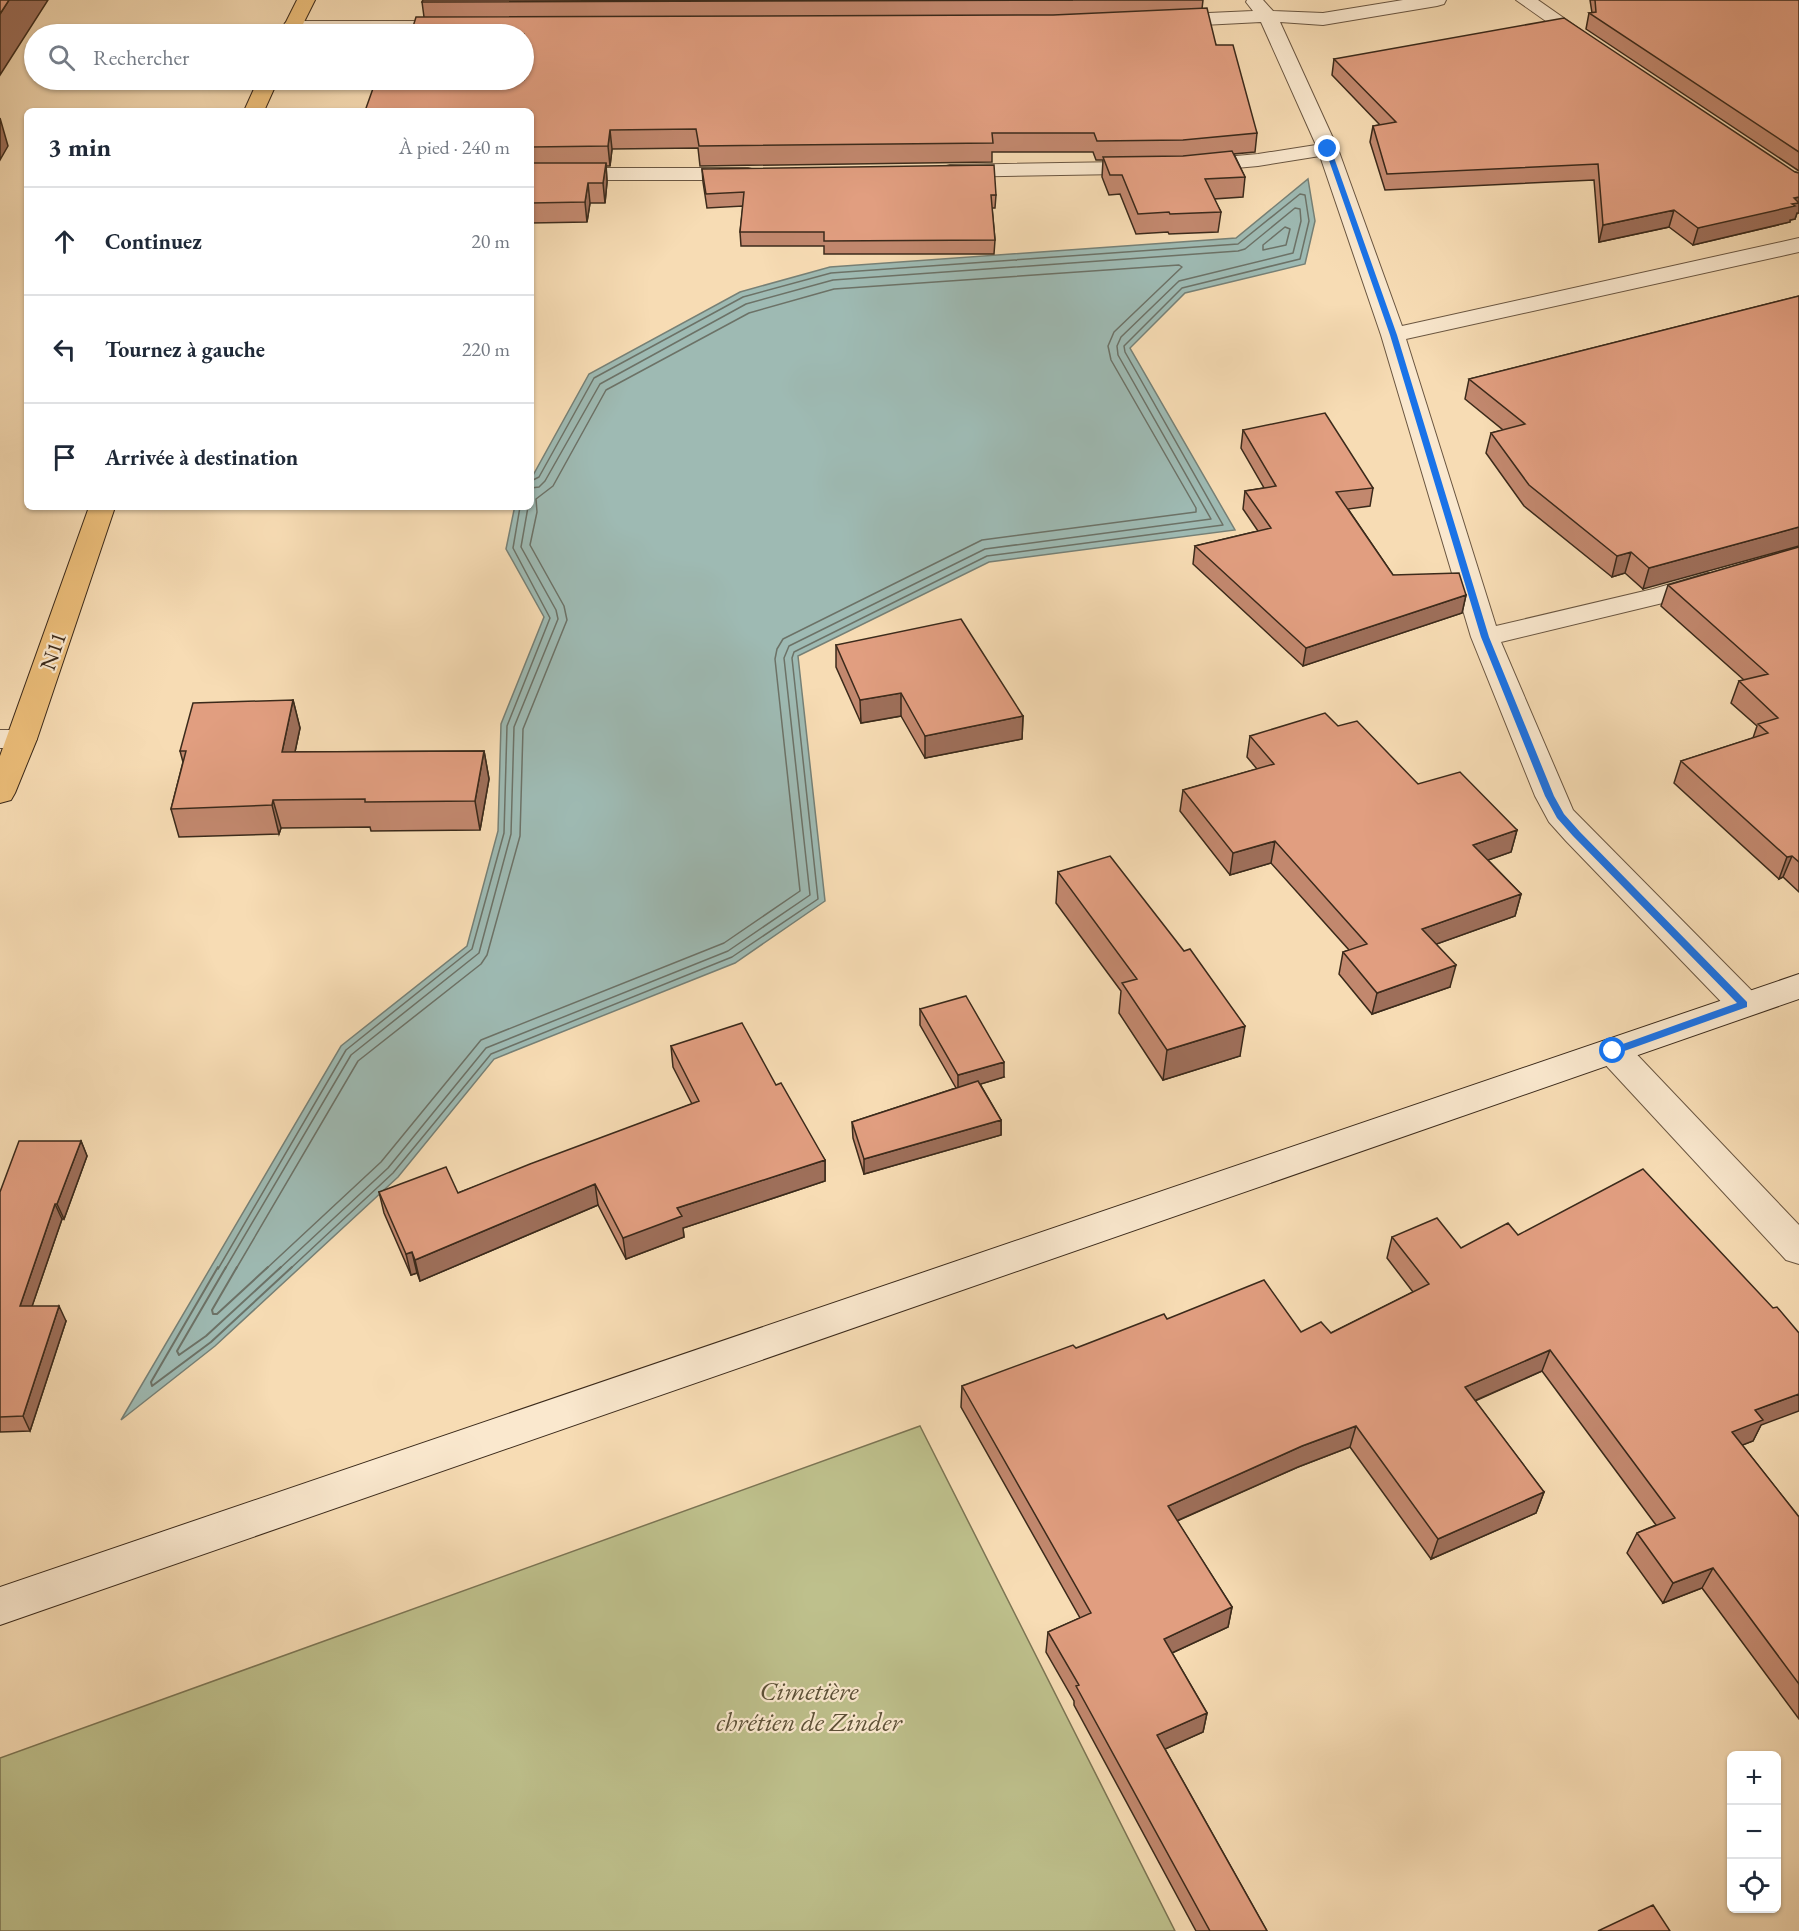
<!DOCTYPE html>
<html lang="fr">
<meta charset="utf-8">
<style>
:root{--surface:#fff;--page:#f6f6f7;--text:#1f2937;--muted:#747a83;--line:#e0e1e3}
body{margin:0;font-family:"EB Garamond",serif;background:var(--page);color:var(--text)}
.controls{position:absolute;right:18px;bottom:18px;display:grid;overflow:hidden;border-radius:9px;box-shadow:0 2px 4px #0004}
.controls button{width:54px;height:54px;display:grid;place-items:center;padding:0;border:0;border-bottom:2px solid var(--line);background:var(--surface);color:var(--text);font:30px sans-serif}
.stop{position:absolute;width:18px;height:18px;margin:-14px;border:4px solid #1a73e8;border-radius:50%;background:#fff}
.stop.end{background:#1a73e8;border-color:#fff;box-shadow:0 2px 6px #0008}
.list{margin:0;padding:0;list-style:none}
h2{display:flex;justify-content:space-between;align-items:center;height:78px;margin:0;padding:0 24px;font-size:26px}
h2 small{font-size:20px;font-weight:400;color:var(--muted)}
.list li{display:grid;grid-template-columns:39px 1fr auto;gap:18px;align-items:center;box-sizing:border-box;height:108px;padding:0 24px;border-top:2px solid var(--line)}
.list b{display:block;font-size:22px;white-space:nowrap}
.list em{font-size:20px;font-style:normal;color:var(--muted)}
.icon{flex:none;width:33px;height:33px;fill:none;stroke:currentColor;stroke-width:2;stroke-linecap:round;stroke-linejoin:round}
.map{position:relative;flex:none;width:1799px;height:1931px;overflow:hidden}
.search{position:absolute;background:var(--surface);box-shadow:0 2px 4px #0004;left:24px;top:24px;width:510px;height:66px;display:flex;align-items:center;gap:15px;box-sizing:border-box;padding:0 21px;border-radius:33px;color:var(--muted);font-size:22px}
.panel{position:absolute;background:var(--surface);box-shadow:0 2px 4px #0004;left:24px;top:108px;width:510px;height:402px;border-radius:9px}
.map>svg:first-child{display:block}
</style>
<div class="map">
<svg width="1799" height="1931" viewBox="0 0 1799 1931">
<rect width="100%" height="100%" fill="#f7dcb4"/>
<filter id="stains"><feTurbulence type="fractalNoise" baseFrequency=".00333" numOctaves="4"/><feColorMatrix values="0 0 0 0 .2 0 0 0 0 .09 0 0 0 0 .02 0 0 0 .5 -.17"/></filter>
<radialGradient id="worn" r=".72"><stop offset=".6" stop-color="#630" stop-opacity="0"/><stop offset="1" stop-color="#630" stop-opacity=".3"/></radialGradient>
<!-- green -->
<path fill="#bec08c" stroke="#7c7554" stroke-width="1.5" d="M 920,1426 L 1175,1931 L 0,1931 L 0,1758 Z"/>
<!-- water -->
<path fill="#9ebab3" stroke="#768076" stroke-width="1.5" d="M 1308,179 L 1315,221 L 1305,264 L 1185,293 L 1130,348 L 1235,530 L 989,562 L 798,656 L 825,901 L 735,963 L 494,1059 L 398,1177 L 215,1346 L 121,1420 L 341,1046 L 467,946 L 498,831 L 501,724 L 544,617 L 506,549 L 514,510 L 516,507 L 531,507 L 531,479 L 589,374 L 740,292 L 830,267 L 1236,238 Z"/>
<g fill="none" stroke-linecap="round" stroke-linejoin="round">
<!-- shore-far1 -->
<path stroke="#6c7267" stroke-width="1.5" d="M 1285,227 L 1290,229 L 1286,245 L 1263,250 L 1263,245 Z
M 218,1269 L 346,1050 L 472,949 L 504,833 L 507,726 L 550,618 L 513,548 L 520,507
M 225,1269 L 351,1055 L 479,953 L 511,834 L 514,727 L 558,619 L 556,610 L 521,547 L 528,507
M 236,1269 L 358,1061 L 481,964 L 487,955 L 520,836 L 523,729 L 567,620 L 564,606 L 530,545 L 537,512 L 536,499 L 553,486 L 606,390 L 749,313 L 834,289 L 1179,265 L 1182,267 L 1114,332 L 1108,346 L 1111,360 L 1196,508 L 1196,512 L 982,540 L 783,639 L 777,649 L 775,659 L 800,891 L 724,943 L 481,1040 L 381,1162 L 266,1269
M 279,1269 L 388,1168 L 486,1048 L 728,951 L 810,895 L 784,658 L 789,646 L 985,549 L 1211,519 L 1118,355 L 1117,346 L 1121,337 L 1179,281 L 1293,253 L 1301,221 L 1300,209 L 1295,208 L 1245,249 L 1238,251 L 833,280 L 746,304 L 600,384 L 545,481 L 539,487 L 531,488
M 290,1269 L 393,1173 L 491,1054 L 732,957 L 818,899 L 792,658 L 794,652 L 987,556 L 1223,525 L 1125,352 L 1124,346 L 1182,288 L 1300,259 L 1309,221 L 1305,195 L 1300,194 L 1238,244 L 831,273 L 743,297 L 594,378 L 539,477 L 531,481"/>
<!-- shore -->
<path stroke="#6c7267" stroke-width="2" d="M 218,1267 L 151,1382 L 152,1386 L 211,1342 L 292,1267
M 226,1267 L 177,1351 L 179,1355 L 206,1336 L 281,1267
M 237,1267 L 212,1310 L 213,1314 L 217,1314 L 268,1267"/>
<!-- street casing -->
<g stroke="#6a5641" stroke-width="2">
<path id="street" d="M 1247,0 L 1263,0 L 1273,11 L 1323,13 L 1403,0 L 1446,0 L 1444,4 L 1437,6 L 1323,25 L 1280,22 L 1338,149 L 1402,326 L 1799,238 L 1799,252 L 1406,339 L 1496,626 L 1653,589 L 1708,573 L 1718,575 L 1722,581 L 1718,587 L 1671,601 L 1501,642 L 1573,810 L 1756,995 L 1761,1004 L 1756,1013 L 1744,1016 L 1732,1013 L 1566,841 L 1549,822 L 1535,796 L 1471,637 L 1381,335 L 1320,156 L 1258,166 L 1181,173 L 950,177 L 943,175 L 939,171 L 943,167 L 950,165 L 1181,161 L 1258,154 L 1316,145 L 1261,22 L 1164,27 L 1157,25 L 1155,21 L 1157,17 L 1164,15 L 1253,11 L 1246,2 Z
M 1516,0 L 1538,0 L 1601,44 L 1598,48 L 1584,48 Z
M 292,21 L 459,21 L 466,23 L 468,27 L 466,31 L 459,33 L 285,31 L 283,27 L 285,23 Z
M 531,168 L 748,168 L 755,170 L 759,174 L 755,178 L 748,180 L 531,180 Z
M 0,730 L 22,730 L 32,732 L 37,739 L 32,746 L 22,748 L 0,748 Z
M 1613,1038 L 1625,1042 L 1799,1225 L 1799,1264 L 1786,1260 L 1601,1060 L 1596,1051 L 1601,1042 Z"/>
</g>
<!-- secondary casing -->
<g stroke="#3b2a1b" stroke-width="2">
<path id="secondary" d="M 1799,974 L 1799,999 L 0,1625 L 0,1587 Z"/>
</g>
<!-- primary casing -->
<g stroke="#3b2a1b" stroke-width="2">
<path id="primary" d="M 297,0 L 315,0 L 298,34 L 280,34 Z
M 258,80 L 278,80 L 264,111 L 244,111 Z
M 89,507 L 115,507 L 37,739 L 15,793 L 11,800 L 0,803 L 0,756 Z"/>
</g>
<!-- street -->
<use href="#street" fill="#fae8ce" fill-rule="evenodd"/>
<!-- secondary -->
<use href="#secondary" fill="#fae8ce" fill-rule="evenodd"/>
<!-- primary -->
<use href="#primary" fill="#ecbe7a" fill-rule="evenodd"/>
</g>
<!-- wall -->
<path fill="#c2886e" stroke="#3b2a1b" stroke-width="1.5" d="M 423,0 L 1203,0 L 1202,9 L 1216,45 L 1257,133 L 1255,152 L 1234,154 L 1245,177 L 1243,197 L 1214,199 L 1221,212 L 1218,232 L 1169,234 L 1168,232 L 1136,234 L 1120,194 L 1109,195 L 1102,177 L 1103,160 L 1096,160 L 1093,152 L 992,152 L 992,162 L 700,166 L 698,148 L 612,149 L 610,166 L 606,166 L 607,182 L 605,203 L 590,203 L 587,222 L 531,223 L 531,111 L 412,30 L 424,17 L 422,2 Z
M 1590,0 L 1799,0 L 1799,171 L 1586,29 L 1589,13 L 1592,13 Z
M 1334,59 L 1799,173 L 1799,213 L 1797,213 L 1795,219 L 1790,220 L 1790,222 L 1693,245 L 1669,227 L 1599,242 L 1594,180 L 1385,190 L 1370,142 L 1373,126 L 1380,125 L 1332,75 Z
M 702,169 L 996,195 L 995,208 L 992,208 L 995,240 L 994,254 L 824,254 L 824,246 L 741,246 L 740,232 L 743,206 L 707,208 L 703,182 Z
M 1799,296 L 1643,589 L 1625,573 L 1612,577 L 1524,506 L 1486,453 L 1491,433 L 1503,430 L 1465,399 L 1469,379 Z
M 1243,430 L 1373,488 L 1370,506 L 1348,509 L 1393,575 L 1466,595 L 1462,613 L 1303,666 L 1193,564 L 1195,546 L 1258,531 L 1243,509 L 1245,491 L 1264,488 L 1241,448 Z
M 1799,547 L 1799,892 L 1783,877 L 1779,879 L 1674,783 L 1681,761 L 1753,738 L 1757,726 L 1731,703 L 1739,681 L 1744,680 L 1661,606 L 1668,585 Z
M 836,645 L 1023,716 L 1022,739 L 925,758 L 901,716 L 861,723 L 836,667 Z
M 293,700 L 300,728 L 295,752 L 484,751 L 489,779 L 480,830 L 371,831 L 370,827 L 281,828 L 279,834 L 179,837 L 171,809 L 183,762 L 180,751 Z
M 1338,726 L 1418,784 L 1517,830 L 1511,852 L 1488,860 L 1521,894 L 1515,916 L 1436,944 L 1450,987 L 1372,1014 L 1339,974 L 1343,952 L 1349,950 L 1271,863 L 1230,875 L 1180,811 L 1183,790 L 1257,769 L 1247,757 L 1250,736 Z
M 1058,872 L 1240,1056 L 1163,1080 L 1119,1013 L 1121,991 L 1056,903 Z
M 920,1009 L 1004,1077 L 980,1084 L 1001,1120 L 1001,1135 L 864,1174 L 853,1138 L 852,1122 L 956,1088 L 920,1025 Z
M 671,1046 L 776,1085 L 825,1160 L 825,1181 L 683,1228 L 684,1237 L 626,1259 L 598,1205 L 420,1281 L 417,1273 L 411,1275 L 384,1213 L 379,1192 L 458,1193 L 692,1104 L 673,1067 Z
M 81,1141 L 87,1156 L 64,1219 L 62,1219 L 32,1306 L 66,1321 L 30,1431 L 0,1432 L 0,1192 Z
M 1518,1235 L 1761,1425 L 1753,1441 L 1742,1445 L 1799,1517 L 1799,1719 L 1702,1588 L 1663,1603 L 1627,1553 L 1637,1533 L 1656,1525 L 1542,1371 L 1475,1401 L 1544,1492 L 1536,1513 L 1431,1559 L 1350,1447 L 1298,1467 L 1177,1521 L 1232,1607 L 1228,1627 L 1172,1653 L 1207,1713 L 1203,1732 L 1165,1749 L 1267,1931 L 1196,1931 L 1074,1705 L 1074,1701 L 1046,1652 L 1048,1632 L 1080,1618 L 961,1407 L 962,1386 L 1167,1319 L 1301,1332 L 1331,1333 L 1413,1292 L 1387,1258 L 1392,1237 L 1461,1248 Z"/>
<!-- shaded-wall -->
<path fill="#9e6f5a" stroke="#3b2a1b" stroke-width="1.5" d="M 9,0 L 48,0 L 0,75 L 0,14 Z
M 0,118 L 8,146 L 0,160 Z
M 610,130 L 612,149 L 610,166 L 608,146 Z
M 606,163 L 607,182 L 605,203 L 603,183 Z
M 588,183 L 590,203 L 587,222 L 585,202 Z
M 1799,197 L 1799,213 L 1797,213 L 1795,219 L 1790,220 L 1790,222 L 1693,245 L 1698,228 Z
M 1674,210 L 1669,227 L 1599,242 L 1603,225 Z
M 1799,527 L 1799,546 L 1643,589 L 1649,568 Z
M 1631,552 L 1625,573 L 1612,577 L 1617,556 Z
M 1466,595 L 1462,613 L 1303,666 L 1306,648 Z
M 901,693 L 901,716 L 861,723 L 860,700 Z
M 293,700 L 300,728 L 289,780 L 282,752 Z
M 1023,716 L 1022,739 L 925,758 L 925,736 Z
M 484,751 L 489,779 L 480,830 L 475,801 Z
M 273,800 L 281,828 L 279,834 L 272,805 Z
M 1517,830 L 1511,852 L 1468,867 L 1473,845 Z
M 1275,841 L 1271,863 L 1230,875 L 1233,853 Z
M 1792,856 L 1783,877 L 1779,879 L 1787,857 Z
M 1521,894 L 1515,916 L 1417,951 L 1422,929 Z
M 1456,965 L 1450,987 L 1372,1014 L 1377,993 Z
M 1245,1026 L 1240,1056 L 1163,1080 L 1167,1050 Z
M 1004,1062 L 1004,1077 L 958,1091 L 958,1075 Z
M 1001,1120 L 1001,1135 L 864,1174 L 864,1159 Z
M 81,1141 L 87,1156 L 64,1219 L 57,1204 Z
M 825,1160 L 825,1181 L 683,1228 L 684,1237 L 626,1259 L 623,1238 L 677,1208 Z
M 595,1184 L 598,1205 L 420,1281 L 415,1260 Z
M 55,1204 L 62,1219 L 27,1321 L 20,1306 Z
M 412,1252 L 417,1273 L 411,1275 L 406,1254 Z
M 59,1306 L 66,1321 L 30,1431 L 23,1416 Z
M 1550,1350 L 1542,1371 L 1458,1408 L 1465,1387 Z
M 1799,1394 L 1799,1411 L 1761,1425 L 1753,1441 L 1722,1453 L 1732,1432 L 1755,1410 Z
M 1356,1426 L 1350,1447 L 1298,1467 L 1165,1526 L 1168,1506 L 1302,1446 Z
M 1544,1492 L 1536,1513 L 1431,1559 L 1438,1539 Z
M 1713,1568 L 1702,1588 L 1663,1603 L 1673,1583 Z
M 1232,1607 L 1228,1627 L 1161,1658 L 1164,1639 Z
M 1207,1713 L 1203,1732 L 1154,1754 L 1157,1735 Z"/>
<!-- building -->
<path fill="#e19e80" stroke="#3b2a1b" stroke-width="1.5" d="M 0,0 L 9,0 L 0,14 Z
M 423,0 L 1073,0 L 422,2 Z
M 1595,0 L 1799,0 L 1799,152 L 1589,13 L 1596,12 Z
M 1207,8 L 1216,45 L 1233,45 L 1257,133 L 1183,140 L 1097,141 L 1094,133 L 992,133 L 993,143 L 699,146 L 696,129 L 610,130 L 608,146 L 531,147 L 531,111 L 365,111 L 376,80 L 524,80 L 524,34 L 391,34 L 392,30 L 412,30 L 416,17 L 1053,15 Z
M 1564,18 L 1795,172 L 1799,173 L 1799,197 L 1794,198 L 1799,203 L 1792,204 L 1795,206 L 1698,228 L 1674,210 L 1603,225 L 1598,164 L 1387,174 L 1373,126 L 1396,122 L 1334,59 Z
M 1232,151 L 1245,177 L 1205,179 L 1221,212 L 1170,214 L 1169,212 L 1138,214 L 1122,175 L 1110,175 L 1103,157 L 1183,156 Z
M 531,163 L 606,163 L 603,183 L 588,183 L 585,202 L 531,203 Z
M 994,165 L 996,195 L 991,195 L 995,240 L 824,241 L 824,232 L 740,232 L 744,192 L 706,194 L 702,169 Z
M 1799,296 L 1799,527 L 1649,568 L 1631,552 L 1617,556 L 1529,485 L 1491,433 L 1525,424 L 1469,379 Z
M 1325,413 L 1373,488 L 1336,492 L 1393,575 L 1459,573 L 1466,595 L 1306,648 L 1195,546 L 1271,528 L 1245,491 L 1276,486 L 1243,430 Z
M 1799,547 L 1799,862 L 1792,856 L 1787,857 L 1681,761 L 1768,733 L 1758,724 L 1778,718 L 1739,681 L 1768,674 L 1668,585 Z
M 961,619 L 1023,716 L 925,736 L 901,693 L 860,700 L 836,645 Z
M 293,700 L 282,752 L 484,751 L 475,801 L 365,802 L 365,799 L 273,800 L 272,805 L 171,809 L 186,751 L 180,751 L 193,703 Z
M 1325,713 L 1338,726 L 1357,721 L 1418,784 L 1460,772 L 1517,830 L 1473,845 L 1521,894 L 1422,929 L 1456,965 L 1377,993 L 1343,952 L 1367,944 L 1275,841 L 1233,853 L 1183,790 L 1274,764 L 1250,736 Z
M 1110,856 L 1184,951 L 1190,949 L 1245,1026 L 1167,1050 L 1122,983 L 1137,979 L 1058,872 Z
M 966,996 L 1004,1062 L 958,1075 L 920,1009 Z
M 742,1023 L 776,1085 L 781,1083 L 825,1160 L 677,1208 L 682,1216 L 623,1238 L 595,1184 L 415,1260 L 412,1252 L 406,1254 L 379,1192 L 446,1167 L 458,1193 L 530,1164 L 699,1101 L 671,1046 Z
M 978,1081 L 1001,1120 L 864,1159 L 852,1122 Z
M 19,1141 L 81,1141 L 57,1204 L 55,1204 L 20,1306 L 59,1306 L 23,1416 L 0,1417 L 0,1192 Z
M 1643,1169 L 1773,1308 L 1777,1307 L 1799,1333 L 1799,1394 L 1755,1410 L 1763,1420 L 1732,1432 L 1799,1517 L 1799,1684 L 1713,1568 L 1673,1583 L 1637,1533 L 1675,1518 L 1550,1350 L 1465,1387 L 1544,1492 L 1438,1539 L 1356,1426 L 1302,1446 L 1168,1506 L 1232,1607 L 1164,1639 L 1207,1713 L 1157,1735 L 1267,1931 L 1210,1931 L 1076,1686 L 1079,1685 L 1048,1632 L 1091,1613 L 962,1386 L 1073,1345 L 1076,1348 L 1164,1314 L 1167,1319 L 1264,1280 L 1301,1332 L 1321,1322 L 1331,1333 L 1429,1284 L 1392,1237 L 1437,1218 L 1461,1248 L 1508,1223 L 1518,1235 Z
M 1653,1905 L 1670,1931 L 1598,1931 Z"/>
<!-- route -->
<path fill="#1a73e8" d="M 1328,147 L 1331,149 L 1397,335 L 1489,637 L 1554,796 L 1564,814 L 1580,832 L 1747,1002 L 1747,1007 L 1616,1054 L 1609,1054 L 1608,1051 L 1609,1049 L 1737,1003 L 1573,836 L 1557,818 L 1545,796 L 1481,637 L 1390,335 L 1325,149 Z"/>
<g text-anchor="middle" dominant-baseline="central" stroke-width="4.5" stroke-linejoin="round" paint-order="stroke">
<!-- street labels -->
<g font-size="22" fill="#3b2a1b" stroke="#fae8ce">
<text transform="translate(53 651) rotate(-71)">N11</text>
</g>
<!-- near-park labels -->
<g font-size="27" font-style="italic" fill="#5c5037" stroke="#fae8ce">
<text x="809" y="1690">Cimetière<tspan x="809" dy="31">chrétien de Zinder</tspan></text>
</g>
</g>
<rect width="100%" height="100%" filter="url(#stains)"/>
<rect width="100%" height="100%" fill="url(#worn)"/>
</svg>
<div class="controls">
<button>+</button>
<button>−</button>
<button><svg class="icon" aria-label="locate" viewBox="0 0 24 24"><circle cx="12" cy="12" r="6"/><path d="M12 2v4M12 18v4M2 12h4M18 12h4"/></svg></button>
</div>
<div class="stop" style="left:1613px;top:1051px"></div>
<div class="stop end" style="left:1328px;top:149px"></div>
<div class="search"><svg class="icon" aria-label="search" viewBox="0 0 24 24"><circle cx="10" cy="10" r="6"/><path d="M15 15l6 6"/></svg>Rechercher</div>
<section class="panel">
<h2>3 min<small>À pied · 240 m</small></h2>
<ul class="list">
<li><svg class="icon" aria-label="ahead" viewBox="0 0 24 24"><path d="M12 20V5M6 11l6-6 6 6"/></svg><div><b>Continuez</b></div><em>20 m</em></li>
<li><svg class="icon" aria-label="left" viewBox="0 0 24 24"><path d="M17 20v-9H6M10 6l-5 5 5 5"/></svg><div><b>Tournez à gauche</b></div><em>220 m</em></li>
<li><svg class="icon" aria-label="arrive" viewBox="0 0 24 24"><path d="M6 21V4h12l-3 4 3 4H6"/></svg><div><b>Arrivée à destination</b></div></li>
</ul>
</section>
</div>
